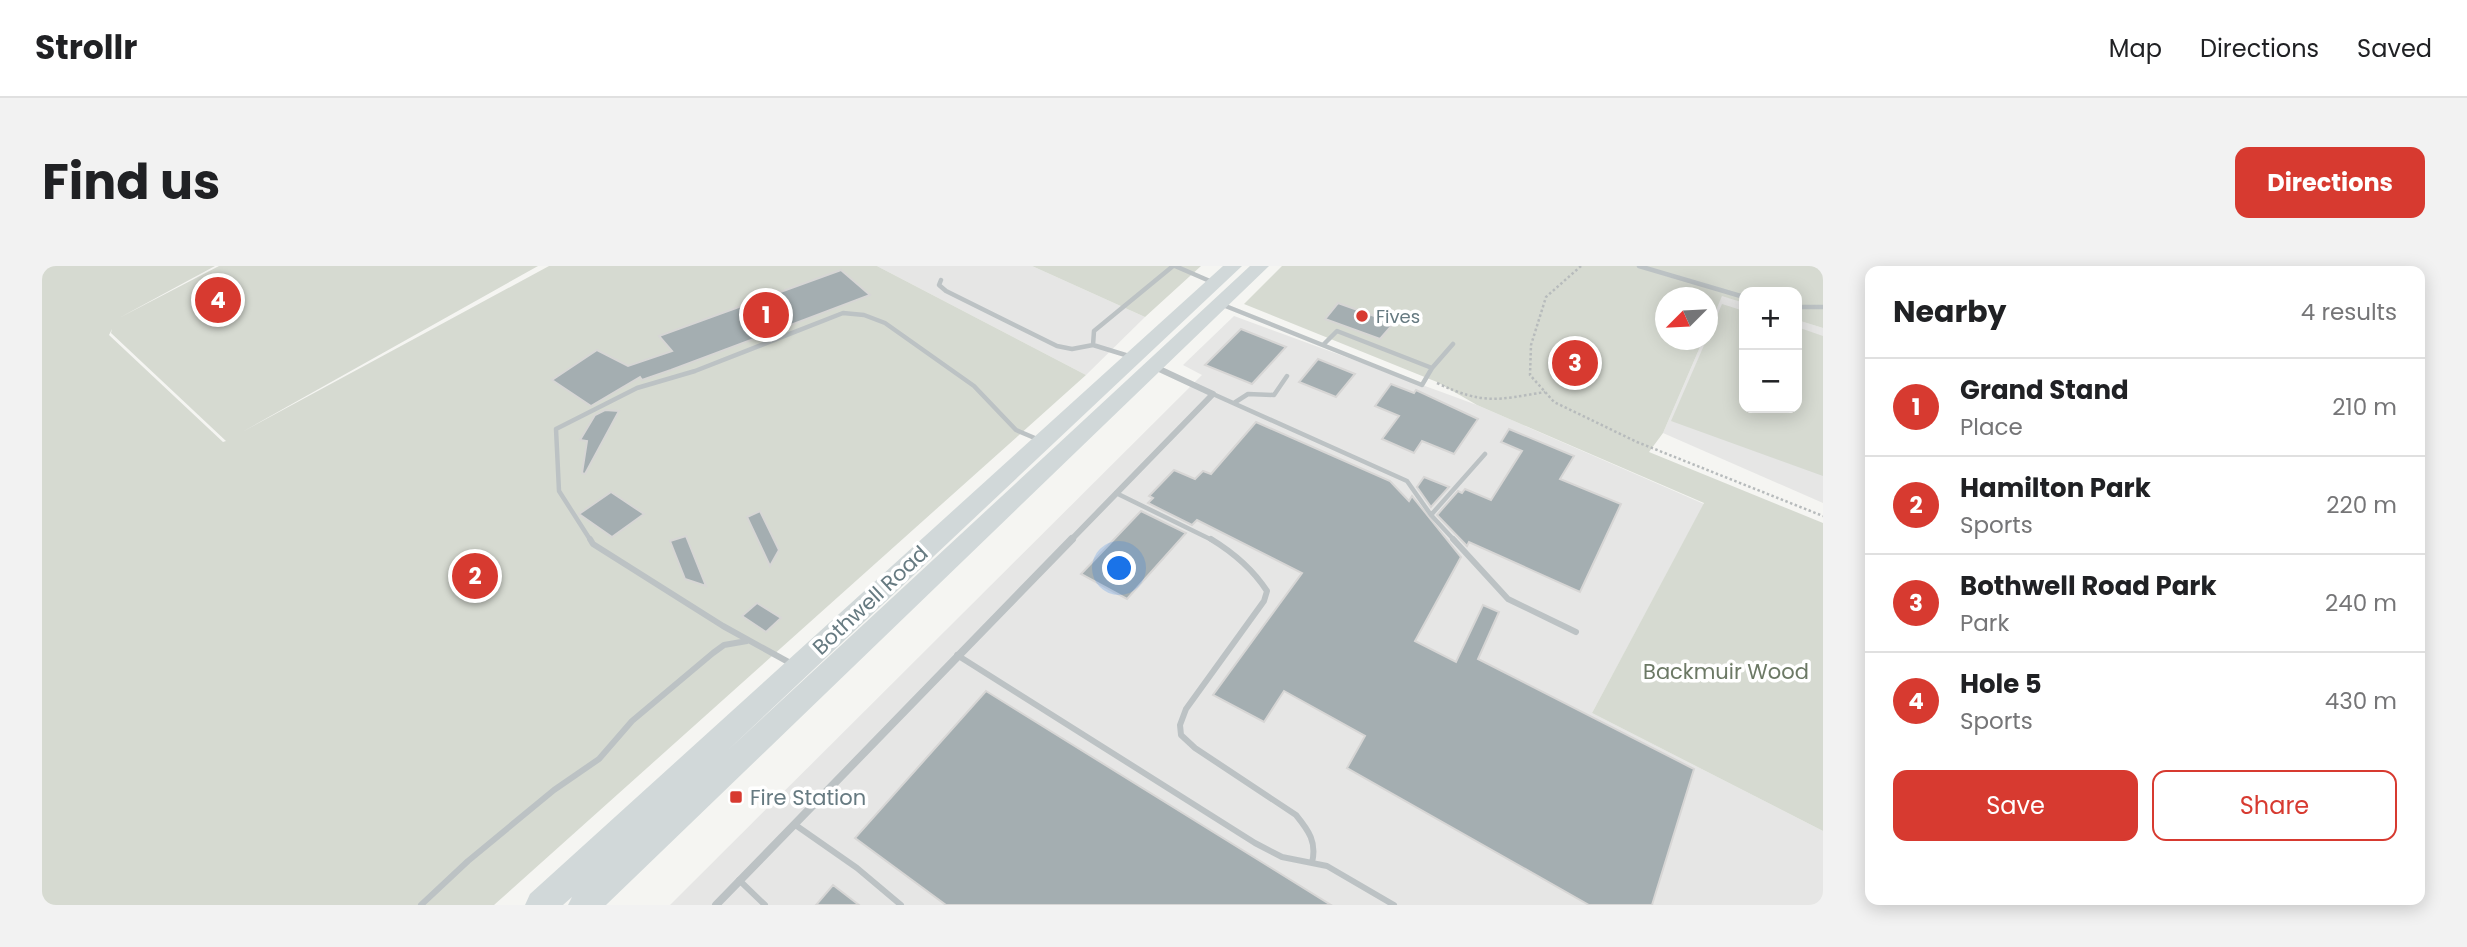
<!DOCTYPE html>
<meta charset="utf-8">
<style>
:root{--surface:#fff;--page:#f2f2f2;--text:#202124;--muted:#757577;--line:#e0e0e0;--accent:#d73a30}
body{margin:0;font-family:Poppins,sans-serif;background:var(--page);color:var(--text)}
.controls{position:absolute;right:21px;top:21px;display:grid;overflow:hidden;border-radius:14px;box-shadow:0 4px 18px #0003}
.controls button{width:63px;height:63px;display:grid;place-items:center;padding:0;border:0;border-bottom:2px solid var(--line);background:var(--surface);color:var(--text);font:35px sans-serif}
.compass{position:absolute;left:1613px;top:21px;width:63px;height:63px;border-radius:50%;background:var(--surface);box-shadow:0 4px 18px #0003;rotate:246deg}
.you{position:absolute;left:1078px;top:303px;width:24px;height:24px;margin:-18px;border:5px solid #fff;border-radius:50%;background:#1a73e8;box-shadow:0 0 0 10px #1a73e833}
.badge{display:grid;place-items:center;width:46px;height:46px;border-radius:50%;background:var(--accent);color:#fff;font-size:23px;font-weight:700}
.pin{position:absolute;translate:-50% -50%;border:4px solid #fff;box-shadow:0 2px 7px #0006}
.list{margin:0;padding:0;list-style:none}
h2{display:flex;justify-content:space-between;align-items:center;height:91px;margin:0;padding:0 28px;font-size:30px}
h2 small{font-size:23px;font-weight:400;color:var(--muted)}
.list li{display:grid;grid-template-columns:46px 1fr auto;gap:21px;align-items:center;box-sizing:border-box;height:98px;padding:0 28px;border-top:2px solid var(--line)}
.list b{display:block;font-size:26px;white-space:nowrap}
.list p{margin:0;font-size:23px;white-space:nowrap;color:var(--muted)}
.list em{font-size:23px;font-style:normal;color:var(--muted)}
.actions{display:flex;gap:14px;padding:21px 28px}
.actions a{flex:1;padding:16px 0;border:2px solid var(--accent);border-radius:14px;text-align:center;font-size:24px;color:var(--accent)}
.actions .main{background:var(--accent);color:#fff}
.map{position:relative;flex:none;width:1781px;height:639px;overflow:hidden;border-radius:14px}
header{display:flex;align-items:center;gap:42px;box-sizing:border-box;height:98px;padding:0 35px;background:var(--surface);border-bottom:2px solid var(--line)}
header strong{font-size:33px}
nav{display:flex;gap:38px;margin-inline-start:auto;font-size:24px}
.intro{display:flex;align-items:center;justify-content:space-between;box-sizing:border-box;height:168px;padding:0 42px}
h1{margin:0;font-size:49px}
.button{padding:18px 32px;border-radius:14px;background:var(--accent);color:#fff;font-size:24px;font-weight:700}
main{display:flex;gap:42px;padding:0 42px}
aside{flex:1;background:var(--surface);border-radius:14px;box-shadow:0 4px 18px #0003}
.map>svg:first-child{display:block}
</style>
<header>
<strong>Strollr</strong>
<nav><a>Map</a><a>Directions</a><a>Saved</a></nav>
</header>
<div class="intro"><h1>Find us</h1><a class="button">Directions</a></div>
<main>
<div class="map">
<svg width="1781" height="639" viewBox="0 0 1781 639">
<rect width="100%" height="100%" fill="#f5f5f2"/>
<!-- built -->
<path fill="#e6e6e5" d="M 835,0 L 990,0 L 1103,51 L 1044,109 Z
M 1680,29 L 1702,37 L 1702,142 L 1755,142 L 1755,54 L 1781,62 L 1781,237 L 1621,167 L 1661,74 L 1666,74 L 1666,64 Z
M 1192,50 L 1435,139 L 1662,238 L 1550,447 L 1781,565 L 1781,639 L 628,639 L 1160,109 L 1141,99 Z"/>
<!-- green -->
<path fill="#d6dad1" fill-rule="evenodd" d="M 0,0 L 173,0 L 77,52 L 177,0 L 496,0 L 200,166 L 507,0 L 835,0 L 1044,109 L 452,639 L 0,639 ZM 70,63 L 69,67 L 184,175 L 181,176 L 67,69 Z
M 990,0 L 1159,0 L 1103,51 Z
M 1240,0 L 1781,0 L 1781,62 L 1755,54 L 1755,26 L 1702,26 L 1702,37 L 1680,30 L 1666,64 L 1666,32 L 1624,32 L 1624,74 L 1661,74 L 1621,167 L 1607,186 L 1781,257 L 1781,565 L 1550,447 L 1662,237 L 1435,139 L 1395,116 L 1202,38 Z
M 1680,38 L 1702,45 L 1702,142 L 1755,142 L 1755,61 L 1781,70 L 1781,210 L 1629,155 Z"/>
<!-- building -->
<path fill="#a4aeb1" stroke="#d7d6d5" stroke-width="2" d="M 799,4 L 828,29 L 629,104 L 600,114 L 598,111 L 549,140 L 510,114 L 555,84 L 586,100 L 630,85 L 617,70 Z
M 1296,37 L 1352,57 L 1338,73 L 1283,53 Z
M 1199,63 L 1244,81 L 1210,118 L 1163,99 Z
M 1276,93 L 1313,108 L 1294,131 L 1257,116 Z
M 1349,118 L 1372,127 L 1374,124 L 1436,153 L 1412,188 L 1380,175 L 1372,187 L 1340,173 L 1357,150 L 1333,140 Z
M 563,144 L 577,145 L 543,208 L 540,207 L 545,175 L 538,174 L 553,149 Z
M 1214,156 L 1348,215 L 1367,235 L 1370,230 L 1419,291 L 1373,375 L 1414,396 L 1441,339 L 1457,346 L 1436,393 L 1652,503 L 1610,639 L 1547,639 L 1305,502 L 1323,470 L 1242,425 L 1222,456 L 1171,429 L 1260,307 L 1155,254 L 1150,259 L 1106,237 L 1111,232 L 1107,230 L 1132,204 L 1153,213 L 1161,205 L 1169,208 Z
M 1467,163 L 1532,190 L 1518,213 L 1579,238 L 1538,326 L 1427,276 L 1425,280 L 1395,249 L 1416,225 L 1420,227 L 1423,223 L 1449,234 L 1480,185 L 1459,176 Z
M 1382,211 L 1407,221 L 1389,241 L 1375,221 Z
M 569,226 L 602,248 L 570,271 L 537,248 Z
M 718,245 L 737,284 L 728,300 L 705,251 Z
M 1099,245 L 1144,267 L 1085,333 L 1039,308 Z
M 644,270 L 664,320 L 643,313 L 628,275 Z
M 715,337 L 739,352 L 724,366 L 700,350 Z
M 944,425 L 1289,639 L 904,639 L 813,572 Z
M 791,619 L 817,639 L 774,639 Z"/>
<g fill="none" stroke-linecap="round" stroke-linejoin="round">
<!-- path -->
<path stroke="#b7bbbc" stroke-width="2.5" stroke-dasharray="2.5 2.5" stroke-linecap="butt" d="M 1539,0 L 1504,31 L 1489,79 L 1488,109 L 1512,136 L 1595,176 L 1781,250
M 1395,117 C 1442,139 1454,134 1503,126"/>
<!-- lane-far1 -->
<path stroke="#bcc2c4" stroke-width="4.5" d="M 1133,0 L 1170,16
M 1597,0 L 1702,31
M 899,14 L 897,19 L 904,25 L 1015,80 L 1030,83 L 1051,79 L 1090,91
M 1181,39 L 1380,119 L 1390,102
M 1755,41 L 1781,41
M 1051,79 L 1052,65 L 1131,0
M 1281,79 L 1295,65 L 1390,102 L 1411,78
M 1171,128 L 1365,215 L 1389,249 L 1413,275
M 1192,137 L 1206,128 L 1232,129 L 1245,110
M 1074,227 L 1172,275
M 1389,249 L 1443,188
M 549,275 L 517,225 L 514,163 L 595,122 L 653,105 L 801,47 L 822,49 L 843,57 L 932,120 L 974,164 L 995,173"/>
<!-- lane -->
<path stroke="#bcc2c4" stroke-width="6" d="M 548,273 L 551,278 L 681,360 L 750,398
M 1169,273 C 1192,287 1210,302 1225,325 L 1222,335 L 1144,443 L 1138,459 L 1139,469 L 1153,482 L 1254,549 C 1267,565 1275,576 1270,597
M 1411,273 L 1466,333 L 1534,366
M 915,389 L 1213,577 L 1240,591 L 1285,600 L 1352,639
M 752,558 L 815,602 L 859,639
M 697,614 L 723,639
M 379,639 L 426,595 L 512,524 L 557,493 L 590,455 L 671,387 L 682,379 L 705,375"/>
<!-- street-far1 -->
<path stroke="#bcc2c4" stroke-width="6" d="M 1028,275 L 1171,128 L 1113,101"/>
<!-- street -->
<path stroke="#bcc2c4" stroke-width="8" d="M 674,639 L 1030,273"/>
<!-- secondary -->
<path fill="#d1d8d9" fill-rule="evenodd" d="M 1181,0 L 1200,0 L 685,485 L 1208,0 L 1227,0 L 564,639 L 526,639 L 530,631 L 521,639 L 483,639 L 488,628 Z"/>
</g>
<!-- markers -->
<g fill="#d73a30" stroke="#fff" stroke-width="2.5">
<circle cx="1320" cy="50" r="7"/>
<rect x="687" y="524" width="14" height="14" rx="3.5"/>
</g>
<g text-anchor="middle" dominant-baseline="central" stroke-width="7" stroke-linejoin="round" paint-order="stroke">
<!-- far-poi labels -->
<g font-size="18" fill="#667a81" stroke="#fff" text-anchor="start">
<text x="1334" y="50">Fives</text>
</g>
<!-- street labels -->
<g font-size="21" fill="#667a81" stroke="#fff">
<text transform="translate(828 334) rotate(-43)">Bothwell Road</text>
</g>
<!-- park labels -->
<g font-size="21" fill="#6c7965" stroke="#fff">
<text x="1684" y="405">Backmuir Wood</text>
</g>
<!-- poi labels -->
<g font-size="21" fill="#667a81" stroke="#fff" text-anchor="start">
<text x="708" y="531">Fire Station</text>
</g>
</g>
</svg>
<div class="controls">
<button>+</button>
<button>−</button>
</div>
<svg class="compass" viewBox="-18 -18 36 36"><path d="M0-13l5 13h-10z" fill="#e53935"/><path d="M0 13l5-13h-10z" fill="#757577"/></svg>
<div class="you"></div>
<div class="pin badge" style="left:724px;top:49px">1</div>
<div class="pin badge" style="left:433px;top:310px">2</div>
<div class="pin badge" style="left:1533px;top:97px">3</div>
<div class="pin badge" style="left:176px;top:34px">4</div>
</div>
<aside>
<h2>Nearby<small>4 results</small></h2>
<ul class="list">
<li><span class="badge">1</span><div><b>Grand Stand</b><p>Place</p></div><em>210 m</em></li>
<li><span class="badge">2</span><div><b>Hamilton Park</b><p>Sports</p></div><em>220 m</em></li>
<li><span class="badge">3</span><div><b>Bothwell Road Park</b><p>Park</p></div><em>240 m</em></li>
<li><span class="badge">4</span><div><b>Hole 5</b><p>Sports</p></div><em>430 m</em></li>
</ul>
<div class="actions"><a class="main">Save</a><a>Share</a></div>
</aside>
</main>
